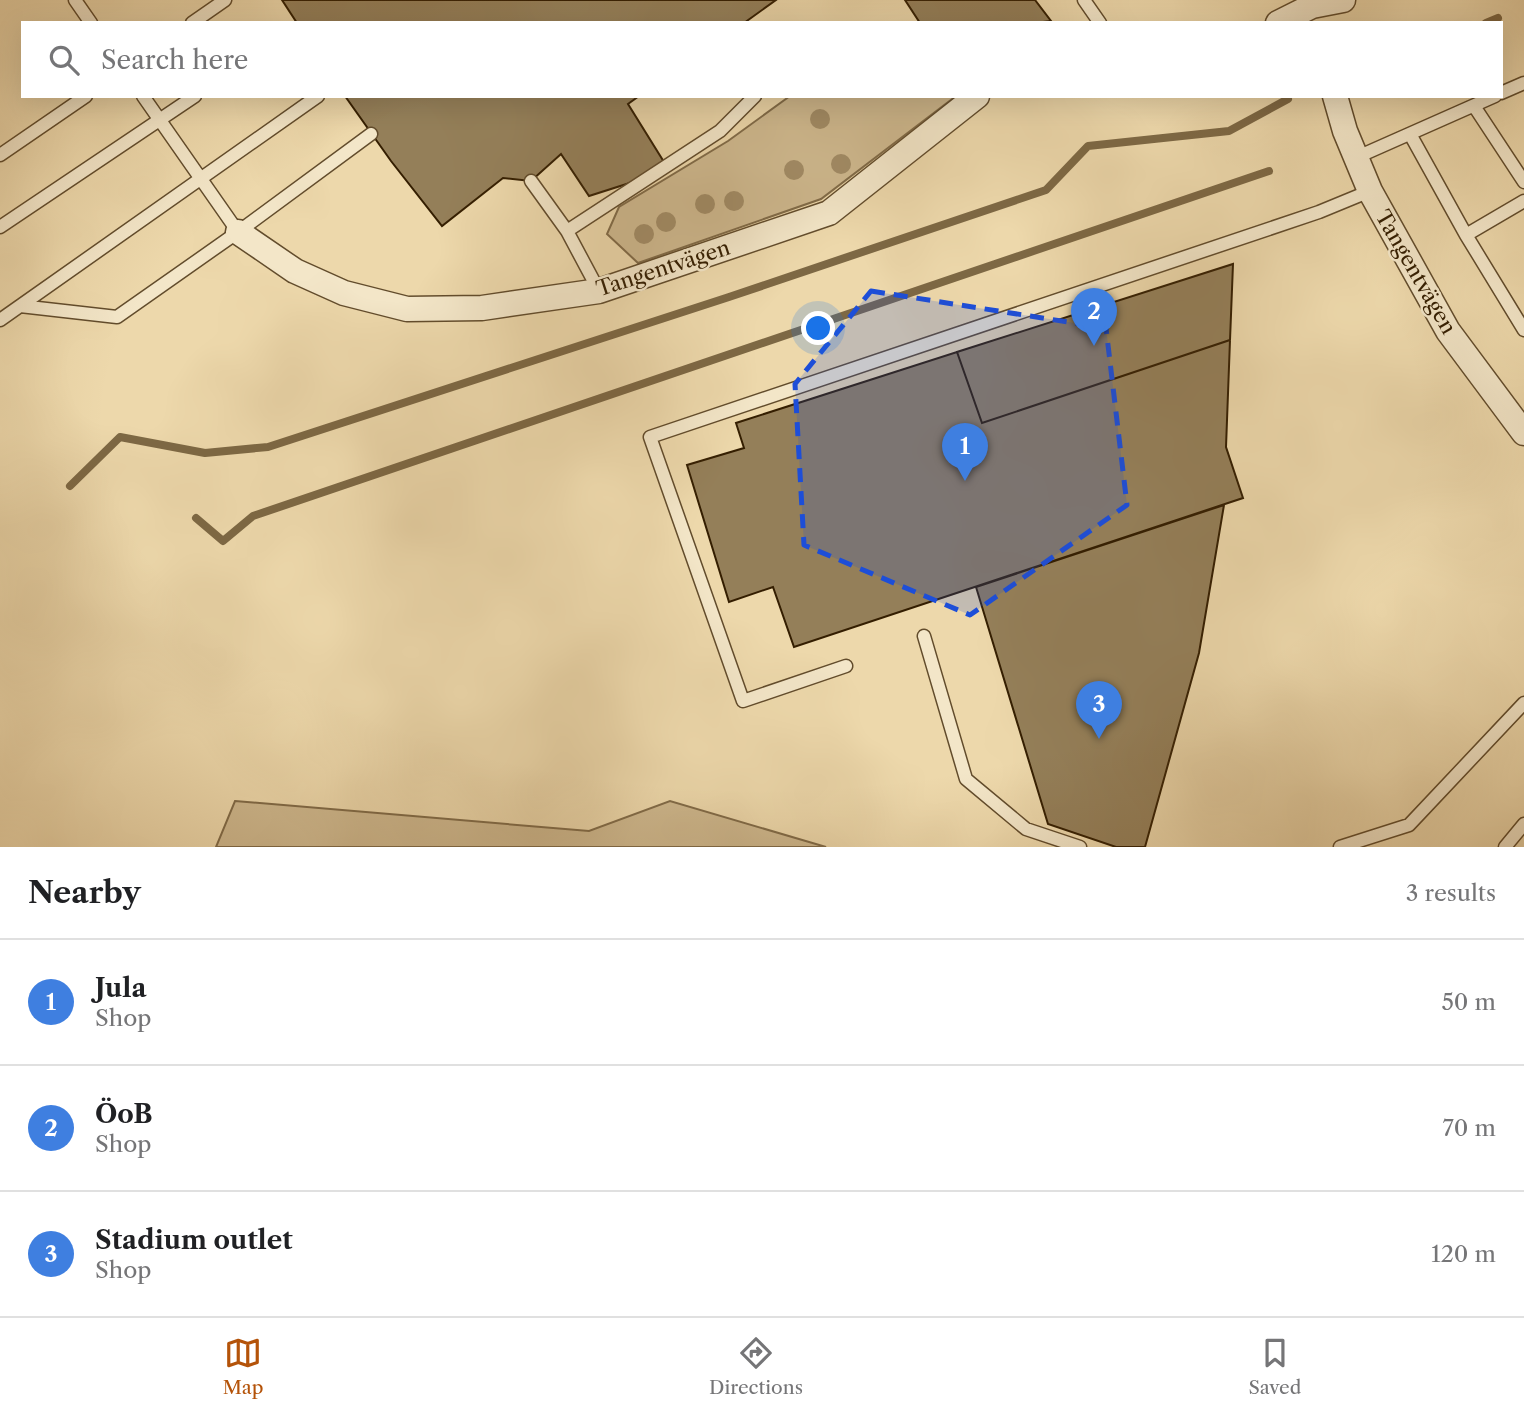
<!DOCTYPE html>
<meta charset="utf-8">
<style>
:root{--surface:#fff;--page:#f6f6f6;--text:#202124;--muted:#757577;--line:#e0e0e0;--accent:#b45309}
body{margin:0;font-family:"Libre Caslon Text",serif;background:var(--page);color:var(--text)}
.you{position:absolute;left:819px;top:329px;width:24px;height:24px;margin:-18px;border:5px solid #fff;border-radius:50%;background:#1a73e8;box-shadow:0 0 0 10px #1a73e833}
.badge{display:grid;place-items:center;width:46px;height:46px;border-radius:50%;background:var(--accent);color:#fff;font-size:23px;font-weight:700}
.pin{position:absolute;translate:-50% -58px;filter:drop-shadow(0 2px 4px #0008)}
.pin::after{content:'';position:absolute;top:37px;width:24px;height:21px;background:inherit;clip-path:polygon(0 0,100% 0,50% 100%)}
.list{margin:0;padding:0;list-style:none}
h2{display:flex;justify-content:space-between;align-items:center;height:91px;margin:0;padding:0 28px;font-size:30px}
h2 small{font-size:23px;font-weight:400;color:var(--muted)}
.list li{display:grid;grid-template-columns:46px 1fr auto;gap:21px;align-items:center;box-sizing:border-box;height:126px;padding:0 28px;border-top:2px solid var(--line)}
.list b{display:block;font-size:26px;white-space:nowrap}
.list p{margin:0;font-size:23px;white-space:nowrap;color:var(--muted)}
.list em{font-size:23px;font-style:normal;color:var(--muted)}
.icon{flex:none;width:38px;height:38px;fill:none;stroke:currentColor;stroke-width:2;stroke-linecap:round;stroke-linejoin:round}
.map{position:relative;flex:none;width:1524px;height:847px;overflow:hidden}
.search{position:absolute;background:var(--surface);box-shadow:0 7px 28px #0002;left:21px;right:21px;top:21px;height:77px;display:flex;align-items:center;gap:18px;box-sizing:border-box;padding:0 24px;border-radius:0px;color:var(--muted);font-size:26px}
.sheet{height:469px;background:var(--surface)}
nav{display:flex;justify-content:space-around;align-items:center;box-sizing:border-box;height:98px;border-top:2px solid var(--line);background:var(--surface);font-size:19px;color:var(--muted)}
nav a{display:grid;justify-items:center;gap:4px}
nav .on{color:var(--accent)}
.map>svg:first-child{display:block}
</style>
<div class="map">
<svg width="1524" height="847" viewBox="0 0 1524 847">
<rect width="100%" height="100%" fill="#edd8ab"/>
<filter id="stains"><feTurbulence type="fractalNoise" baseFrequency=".00286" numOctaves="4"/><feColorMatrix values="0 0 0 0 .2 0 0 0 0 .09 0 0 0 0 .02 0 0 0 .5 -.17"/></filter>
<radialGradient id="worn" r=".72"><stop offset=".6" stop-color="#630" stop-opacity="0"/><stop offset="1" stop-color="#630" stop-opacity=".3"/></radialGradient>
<!-- green -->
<path fill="#ceb88e" stroke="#816b48" stroke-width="2" d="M 790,96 L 956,96 L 821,199 L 638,263 L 607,234 L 619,207 L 728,141 Z
M 235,801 L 589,831 L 670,801 L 826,847 L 216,847 Z"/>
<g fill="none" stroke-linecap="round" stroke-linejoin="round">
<!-- stream -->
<path stroke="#7d6844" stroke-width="8" d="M 1486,23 L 1498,18
M 70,486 L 120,437 L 205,453 L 268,447 L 729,297 L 1046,190 L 1088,146 L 1229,131 L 1288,99
M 196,518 L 223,541 L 253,516 L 1269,171"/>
</g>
<!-- building -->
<path fill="#947f59" stroke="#341e01" stroke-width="2" d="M 282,0 L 776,0 L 744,23 L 297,23 Z
M 905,0 L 1035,0 L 1051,21 L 1035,23 L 920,23 Z
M 345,96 L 639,96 L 628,104 L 664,162 L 639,180 L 589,196 L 561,154 L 531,181 L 503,178 L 442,226 L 391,161 Z
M 1233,264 L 1230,340 L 982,423 L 957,352 Z
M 1230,340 L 1226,447 L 1243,498 L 794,647 L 773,587 L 729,602 L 687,465 L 744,448 L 736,423 L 957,352 L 982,423 Z
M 1224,505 L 1199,653 L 1145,847 L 1116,847 L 1048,824 L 976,587 Z"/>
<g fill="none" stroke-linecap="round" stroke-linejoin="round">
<!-- lane casing -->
<g stroke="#624c2c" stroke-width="15">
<path id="lane" d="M 75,0 L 91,23
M 1084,0 L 1100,23
M 192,23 L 225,0
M 1501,93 L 1524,83
M 143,96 L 238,232
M 1474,106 L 1524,182
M 1410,134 L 1466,235 L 1524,330
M 0,155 L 86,96
M 1355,158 L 1495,96
M 531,181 L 567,231 L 599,291
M 0,227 L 195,96
M 567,231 L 720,131 L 755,96
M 1466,235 L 1524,201
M 20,306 L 117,317 L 238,232 L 371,134
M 0,320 L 318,96
M 924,636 L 966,779 L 1026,829 L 1080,847
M 846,666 L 743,701 L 650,437 L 1319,212 L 1370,191
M 1340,847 L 1409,825 L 1524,703
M 1505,847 L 1524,824"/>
</g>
<!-- street casing -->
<g stroke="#624c2c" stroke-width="27">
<path id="street" d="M 1278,23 L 1312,6 L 1343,0
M 1335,96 L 1345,131 L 1370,191 L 1448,331 L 1524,433
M 238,232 L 295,271 L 344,293 L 407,309 L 482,308 L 599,291 L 829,213 L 977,96"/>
</g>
<!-- lane -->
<use href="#lane" stroke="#f3e6c8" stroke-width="12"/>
<!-- street -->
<use href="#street" stroke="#f3e6c8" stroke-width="24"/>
</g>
<!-- trees -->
<g fill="#a18b65">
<circle cx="820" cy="119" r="10"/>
<circle cx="841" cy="164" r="10"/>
<circle cx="794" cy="170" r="10"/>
<circle cx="734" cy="201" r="10"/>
<circle cx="705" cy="204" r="10"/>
<circle cx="666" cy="222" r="10"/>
<circle cx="644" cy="234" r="10"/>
</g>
<!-- marked area -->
<path fill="#1d4ed8" fill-opacity="0.2" stroke="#1d4ed8" stroke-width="5" stroke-dasharray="14 9" stroke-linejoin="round" d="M 871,291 L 1106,328 L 1127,505 L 970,615 L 804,545 L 795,384 Z"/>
<g text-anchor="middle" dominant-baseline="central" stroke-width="5" stroke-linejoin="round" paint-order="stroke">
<!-- street labels -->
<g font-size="21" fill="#341e01" stroke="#f3e6c8">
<text transform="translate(663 268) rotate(-18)">Tangentvägen</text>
<text transform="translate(1416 272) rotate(60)">Tangentvägen</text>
</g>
</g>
<rect width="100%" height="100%" filter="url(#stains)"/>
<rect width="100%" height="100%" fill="url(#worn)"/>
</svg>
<div class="you"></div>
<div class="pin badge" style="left:965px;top:481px;background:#3f7fe0">1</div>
<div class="pin badge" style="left:1094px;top:346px;background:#3f7fe0">2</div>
<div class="pin badge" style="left:1099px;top:739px;background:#3f7fe0">3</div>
<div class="search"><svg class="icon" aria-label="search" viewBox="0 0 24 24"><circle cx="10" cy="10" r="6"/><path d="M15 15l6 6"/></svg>Search here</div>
</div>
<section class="sheet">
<h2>Nearby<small>3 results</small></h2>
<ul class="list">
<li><span class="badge" style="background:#3f7fe0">1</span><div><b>Jula</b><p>Shop</p></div><em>50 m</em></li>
<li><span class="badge" style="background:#3f7fe0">2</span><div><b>ÖoB</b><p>Shop</p></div><em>70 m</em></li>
<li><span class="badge" style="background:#3f7fe0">3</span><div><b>Stadium outlet</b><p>Shop</p></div><em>120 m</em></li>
</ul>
</section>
<nav>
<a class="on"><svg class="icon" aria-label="map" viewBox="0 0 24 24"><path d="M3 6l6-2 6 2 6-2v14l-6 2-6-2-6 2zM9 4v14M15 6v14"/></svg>Map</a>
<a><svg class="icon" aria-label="directions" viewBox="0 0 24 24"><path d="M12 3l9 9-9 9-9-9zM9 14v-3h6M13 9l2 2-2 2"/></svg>Directions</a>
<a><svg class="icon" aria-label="saved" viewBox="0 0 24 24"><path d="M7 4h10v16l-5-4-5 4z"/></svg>Saved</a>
</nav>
